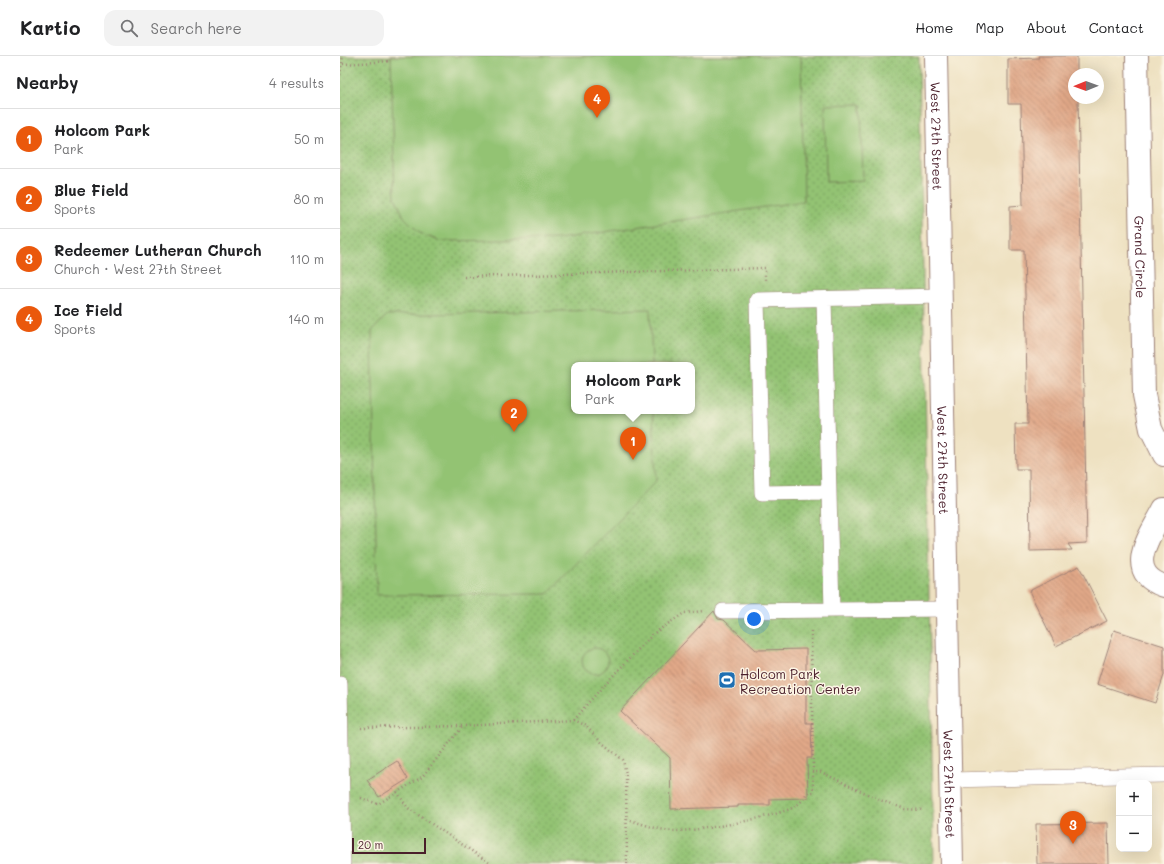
<!DOCTYPE html>
<meta charset="utf-8">
<style>
:root{--surface:#fff;--page:#f2f2f2;--text:#202124;--muted:#757577;--line:#e0e0e0;--accent:#ea580c}
body{margin:0;font-family:Mali,sans-serif;background:var(--page);color:var(--text)}
.controls{position:absolute;right:12px;bottom:12px;display:grid;overflow:hidden;border-radius:8px;box-shadow:0 4px 16px #0002}
.controls button{width:36px;height:36px;display:grid;place-items:center;padding:0;border:0;border-bottom:1px solid var(--line);background:var(--surface);color:var(--text);font:20px sans-serif}
.compass{position:absolute;left:728px;top:12px;width:36px;height:36px;border-radius:50%;background:var(--surface);box-shadow:0 4px 16px #0002;rotate:269deg}
.scale{position:absolute;left:12px;bottom:10px;width:74px;box-sizing:border-box;padding-left:4px;border:2px solid #4a1f2b;border-top:0;font-size:11px;line-height:14px;white-space:nowrap;color:#4a1f2b;-webkit-text-stroke:3px #fcf5e5;paint-order:stroke}
.you{position:absolute;left:414px;top:563px;width:14px;height:14px;margin:-10px;border:3px solid #fff;border-radius:50%;background:#1a73e8;box-shadow:0 0 0 6px #1a73e833}
.badge{display:grid;place-items:center;width:26px;height:26px;border-radius:50%;background:var(--accent);color:#fff;font-size:13px;font-weight:700}
.pin{position:absolute;translate:-50% -33px;filter:drop-shadow(0 1px 2px #0008)}
.pin::after{content:'';position:absolute;top:21px;width:14px;height:12px;background:inherit;clip-path:polygon(0 0,100% 0,50% 100%)}
.popup{position:absolute;left:231px;top:306px;width:124px;height:52px;box-sizing:border-box;display:grid;place-content:center;border-radius:8px;background:var(--surface);filter:drop-shadow(0 1px 3px #0005);font-size:13px;white-space:nowrap;color:var(--muted)}
.popup b{font-size:15px;color:var(--text)}
.popup::after{content:'';position:absolute;left:50%;top:100%;margin-left:-8px;border:8px solid transparent;border-top-color:var(--surface)}
.list{margin:0;padding:0;list-style:none}
h2{display:flex;justify-content:space-between;align-items:center;height:52px;margin:0;padding:0 16px;font-size:17px}
h2 small{font-size:13px;font-weight:400;color:var(--muted)}
.list li{display:grid;grid-template-columns:26px 1fr auto;gap:12px;align-items:center;box-sizing:border-box;height:60px;padding:0 16px;border-top:1px solid var(--line)}
.list b{display:block;font-size:15px;white-space:nowrap}
.list p{margin:0;font-size:13px;white-space:nowrap;color:var(--muted)}
.list em{font-size:13px;font-style:normal;color:var(--muted)}
.icon{flex:none;width:22px;height:22px;fill:none;stroke:currentColor;stroke-width:2;stroke-linecap:round;stroke-linejoin:round}
.map{position:relative;flex:none;width:824px;height:808px;overflow:hidden}
header{display:flex;align-items:center;gap:24px;box-sizing:border-box;height:56px;padding:0 20px;background:var(--surface);border-bottom:1px solid var(--line)}
header strong{font-size:19px}
nav{display:flex;gap:22px;margin-inline-start:auto;font-size:14px}
.search{width:280px;height:36px;background:var(--page);display:flex;align-items:center;gap:10px;box-sizing:border-box;padding:0 14px;border-radius:12px;color:var(--muted);font-size:15px}
main{display:flex}
aside{flex:1;background:var(--surface)}
.map>svg:first-child{display:block}
</style>
<header>
<strong>Kartio</strong>
<div class="search"><svg class="icon" aria-label="search" viewBox="0 0 24 24"><circle cx="10" cy="10" r="6"/><path d="M15 15l6 6"/></svg>Search here</div>
<nav><a>Home</a><a>Map</a><a>About</a><a>Contact</a></nav>
</header>
<main>
<aside>
<h2>Nearby<small>4 results</small></h2>
<ul class="list">
<li><span class="badge">1</span><div><b>Holcom Park</b><p>Park</p></div><em>50 m</em></li>
<li><span class="badge">2</span><div><b>Blue Field</b><p>Sports</p></div><em>80 m</em></li>
<li><span class="badge">3</span><div><b>Redeemer Lutheran Church</b><p>Church · West 27th Street</p></div><em>110 m</em></li>
<li><span class="badge">4</span><div><b>Ice Field</b><p>Sports</p></div><em>140 m</em></li>
</ul>
</aside>
<div class="map">
<svg width="824" height="808" viewBox="0 0 824 808">
<defs>
<pattern id="park-dots" width="8" height="8" patternUnits="userSpaceOnUse"><rect width="8" height="8" fill="#93c373"/><path d="M2 2h.1M6 6h.1" fill="none" stroke="#7a9e5f" stroke-width="1.8" stroke-linecap="round"/></pattern>
<pattern id="building-back-hatch" width="6" height="6" patternUnits="userSpaceOnUse"><rect width="6" height="6" fill="#e1a888"/><path d="M-1 5l2 2M0 0l6 6M5-1l2 2" fill="none" stroke="#b8886f"/></pattern>
</defs>
<rect width="100%" height="100%" fill="#fcf5e5"/>
<filter id="ink" filterUnits="userSpaceOnUse"><feTurbulence type="fractalNoise" baseFrequency=".025" numOctaves="2"/><feDisplacementMap in="SourceGraphic" scale="8" xChannelSelector="R" yChannelSelector="G"/><feConvolveMatrix kernelMatrix="1 2 1 2 8 2 1 2 1" color-interpolation-filters="sRGB"/></filter>
<filter id="wash" filterUnits="userSpaceOnUse"><feTurbulence type="fractalNoise" baseFrequency=".012" numOctaves="4" result="noise"/><feDisplacementMap in="SourceGraphic" scale="16" xChannelSelector="R" yChannelSelector="G"/><feGaussianBlur stdDeviation="0.9" result="paint"/><feColorMatrix in="noise" values="0 0 0 0 0 0 0 0 0 0 0 0 0 0 0 0 0 1.4 0 .05"/><feComposite in="paint" operator="in"/></filter>
<g filter="url(#wash)">
<rect width="100%" height="100%" fill="#eee1c1"/>
<!-- park -->
<path fill="url(#park-dots)" stroke="#6e714f" fill-rule="evenodd" d="M 0,0 L 579,0 L 594,808 L 0,808 ZM 234,309 L 352,309 L 352,355 L 234,355 Z"/>
<!-- garden -->
<path fill="#93c373" stroke="#6e714f" d="M 51,0 L 461,0 L 464,145 L 219,183 L 101,185 L 80,177 L 64,161 L 55,141 Z
M 521,48 L 523,125 L 486,126 L 485,49 Z
M 310,253 L 312,309 L 234,309 L 234,355 L 313,355 L 316,425 L 207,538 L 37,539 L 32,275 L 47,259 Z
M242 605a13 13 0 1 1 26 0a13 13 0 1 1-26 0Z"/>
<g id="blocks">
<!-- building -->
<path fill="url(#building-back-hatch)" d="M 698,0 L 737,0 L 737,18 L 734,18 L 734,42 L 738,42 L 747,487 L 728,488 L 732,494 L 690,495 L 689,413 L 676,413 L 675,368 L 688,368 L 684,194 L 670,194 L 670,150 L 683,149 L 681,48 L 668,48 L 668,3 L 699,2 Z
M 739,510 L 767,565 L 716,590 L 689,535 Z
M 374,555 L 378,563 L 384,564 L 416,594 L 466,593 L 466,667 L 471,667 L 472,702 L 467,702 L 468,742 L 430,743 L 430,749 L 398,749 L 398,751 L 331,753 L 330,702 L 280,655 Z
M 774,574 L 824,590 L 824,619 L 815,647 L 757,628 Z
M 57,705 L 68,723 L 39,741 L 27,724 Z
M 768,767 L 769,808 L 697,808 L 696,768 Z"/>
</g>
</g>
<g filter="url(#ink)">
<use href="#blocks" fill-opacity="0" stroke="#9c8076" stroke-width="1"/>
<g fill="none" stroke-linecap="round" stroke-linejoin="round">
<!-- service casing -->
<g stroke="#9c8076" stroke-width="16">
<path id="service" d="M 484,243 L 492,554
M 489,436 L 422,437 L 417,244 L 601,240
M 383,555 L 607,553
M 0,628 L 3,808
M 610,724 L 824,719"/>
</g>
<!-- minor casing -->
<g stroke="#9c8076" stroke-width="24">
<g id="minor">
<path id="s1" d="M 797,0 L 804,339 L 811,373 L 824,399"/>
<path d="M 824,453 C 811,479 782,515 824,530"/>
</g>
</g>
<!-- tertiary casing -->
<g stroke="#9c8076" stroke-width="24">
<g id="tertiary">
<path id="s2" d="M 596,0 L 612,808"/>
</g>
</g>
<!-- path -->
<path stroke="#9c8076" stroke-width="2.5" stroke-dasharray="1 3" stroke-linecap="butt" d="M 3,8 L 51,5
M 0,19 L 3,0
M 124,221 L 425,212 L 425,224
M 471,575 L 473,716
M 233,664 L 246,670 L 260,685 L 283,704 L 286,718 L 287,808
M 21,672 L 123,670 L 233,664 L 265,628 L 313,578 L 344,557 L 364,555
M 57,736 L 68,752 L 151,808
M 21,742 L 38,748 L 82,721 L 123,670
M 287,763 C 303,768 320,775 337,775 C 359,775 436,761 454,751 C 459,748 464,744 466,738 L 473,736 L 473,716 L 481,716 L 540,744 L 565,753 L 584,754"/>
<!-- service -->
<use href="#service" stroke="#fff" stroke-width="15"/>
<!-- minor -->
<use href="#minor" stroke="#fff" stroke-width="22"/>
<!-- tertiary -->
<use href="#tertiary" stroke="#fff" stroke-width="22"/>
</g>
</g>
<!-- icons -->
<defs>
<g id="stadium-square" transform="scale(0.9)"><rect x="-9" y="-9" width="18" height="18" rx="4" fill="#1f6fb2" stroke="#fcf5e5"/><path d="M0-5a6.5 5 0 1 0 0 10a6.5 5 0 1 0 0-10ZM-3.5-1.8h7v3.6h-7Z" fill="#fff"/></g>
</defs>
<g fill-rule="evenodd">
<use href="#stadium-square" x="387" y="624"/>
</g>
<g text-anchor="middle" dominant-baseline="central" stroke-width="3" stroke-linejoin="round" paint-order="stroke">
<!-- street labels -->
<g font-size="13" fill="#4a1f2b" stroke="#fcf5e5">
<text stroke="none"><textPath href="#s2" startOffset="80">West 27th Street</textPath></text>
<text stroke="none"><textPath href="#s1" startOffset="201">Grand Circle</textPath></text>
<text stroke="none"><textPath href="#s2" startOffset="404">West 27th Street</textPath></text>
<text stroke="none"><textPath href="#s2" startOffset="728">West 27th Street</textPath></text>
</g>
<!-- poi labels -->
<g font-size="13" fill="#4a1f2b" stroke="#fcf5e5" text-anchor="start">
<text x="400" y="617">Holcom Park<tspan x="400" dy="15">Recreation Center</tspan></text>
</g>
</g>
</svg>
<div class="controls">
<button>+</button>
<button>−</button>
</div>
<svg class="compass" viewBox="-18 -18 36 36"><path d="M0-13l5 13h-10z" fill="#e53935"/><path d="M0 13l5-13h-10z" fill="#757577"/></svg>
<div class="scale">20 m</div>
<div class="you"></div>
<div class="pin badge" style="left:293px;top:404px">1</div>
<div class="popup"><b>Holcom Park</b>Park</div>
<div class="pin badge" style="left:174px;top:376px">2</div>
<div class="pin badge" style="left:733px;top:788px">3</div>
<div class="pin badge" style="left:257px;top:62px">4</div>
</div>
</main>
